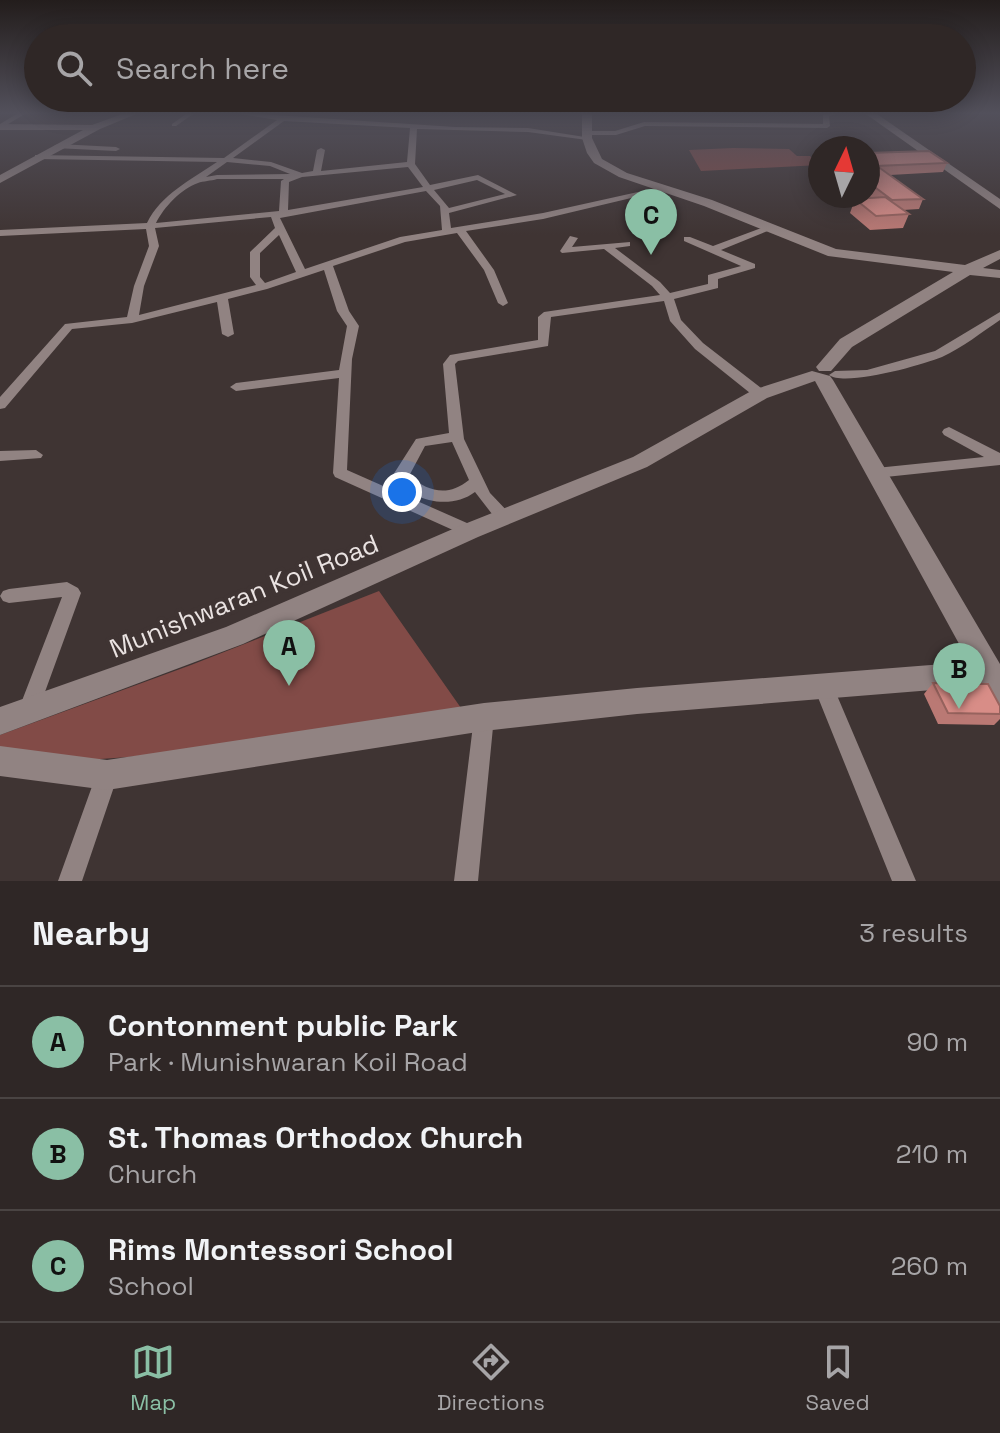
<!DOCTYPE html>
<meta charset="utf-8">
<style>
:root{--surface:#2f2726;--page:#372f2e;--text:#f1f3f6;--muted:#a7a5a7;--line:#4a4443;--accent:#8abfa5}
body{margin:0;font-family:"Space Grotesk",sans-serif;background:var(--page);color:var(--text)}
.compass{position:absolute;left:808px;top:136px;width:72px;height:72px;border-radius:50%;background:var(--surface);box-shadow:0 4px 20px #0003;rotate:5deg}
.you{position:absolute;left:402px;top:492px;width:28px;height:28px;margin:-20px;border:6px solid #fff;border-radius:50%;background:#1a73e8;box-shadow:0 0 0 12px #1a73e833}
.badge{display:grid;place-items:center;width:52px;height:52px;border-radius:50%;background:var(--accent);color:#111;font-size:26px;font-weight:700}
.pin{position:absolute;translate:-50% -66px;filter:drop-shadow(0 2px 4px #0008)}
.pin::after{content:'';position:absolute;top:42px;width:28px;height:24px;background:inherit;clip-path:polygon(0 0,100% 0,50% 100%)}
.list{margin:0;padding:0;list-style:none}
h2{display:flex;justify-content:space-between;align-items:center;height:104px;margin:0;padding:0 32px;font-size:34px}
h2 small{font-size:26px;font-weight:400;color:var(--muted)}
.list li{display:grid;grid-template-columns:52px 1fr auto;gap:24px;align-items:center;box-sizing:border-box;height:112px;padding:0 32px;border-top:2px solid var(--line)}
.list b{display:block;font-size:30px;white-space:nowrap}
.list p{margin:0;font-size:26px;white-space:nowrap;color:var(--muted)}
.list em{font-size:26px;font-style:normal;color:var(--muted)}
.icon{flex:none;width:44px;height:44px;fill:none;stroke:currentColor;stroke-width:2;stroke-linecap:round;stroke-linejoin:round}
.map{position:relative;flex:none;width:1000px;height:881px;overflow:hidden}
.search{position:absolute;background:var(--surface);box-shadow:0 4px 20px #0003;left:24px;right:24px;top:24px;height:88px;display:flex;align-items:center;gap:20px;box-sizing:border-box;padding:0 28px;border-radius:44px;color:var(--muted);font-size:30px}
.sheet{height:440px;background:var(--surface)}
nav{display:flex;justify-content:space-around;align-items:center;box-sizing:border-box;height:112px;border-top:2px solid var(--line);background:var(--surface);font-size:22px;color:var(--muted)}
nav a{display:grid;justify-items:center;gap:4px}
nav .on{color:var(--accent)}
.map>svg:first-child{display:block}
</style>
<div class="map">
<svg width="1000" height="881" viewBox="0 0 1000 881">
<rect width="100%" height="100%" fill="#3f3433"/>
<!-- green -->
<path fill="#824b47" d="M 733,148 L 789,149 L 797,156 L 810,156 L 820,165 L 701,171 L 689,150 Z
M 379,591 L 461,708 L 281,739 L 129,757 L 57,762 L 0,754 L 0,735 L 191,665 Z"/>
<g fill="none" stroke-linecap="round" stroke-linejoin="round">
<!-- street -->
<path fill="#918382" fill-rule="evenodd" d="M 20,112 L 28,112 L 0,129 L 0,124 Z
M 189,112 L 196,112 L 176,126 L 172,126 L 172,124 Z
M 228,112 L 455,127 L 528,128 L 591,138 L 587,140 L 528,132 L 417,129 L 415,164 L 430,185 L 478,175 L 517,195 L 449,213 L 451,228 L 543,213 L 665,186 L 669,189 L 543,219 L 466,231 L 494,270 L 508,303 L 503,306 L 498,303 L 484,270 L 457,233 L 405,242 L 333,266 L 349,311 L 359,326 L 352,359 L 347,470 L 476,527 L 478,531 L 476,535 L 470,537 L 464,535 L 335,477 L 333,473 L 339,378 L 236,391 L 230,387 L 236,383 L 339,370 L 347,326 L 337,311 L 324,270 L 267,289 L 228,299 L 234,334 L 228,337 L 222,334 L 217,302 L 132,323 L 72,329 L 5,408 L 0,409 L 0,397 L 65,324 L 127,317 L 134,286 L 149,246 L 146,229 L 0,236 L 0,230 L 147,223 C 161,194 191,180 217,162 L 38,159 L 35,159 L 35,155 L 224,158 L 277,120 ZM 284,121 L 410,128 L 407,162 L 321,171 L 325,150 L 321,148 L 317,150 L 313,171 L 302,173 L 271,162 L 233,158 ZM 227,162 L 270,166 L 290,174 L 217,175 L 206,177 ZM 408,167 L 423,187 L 288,210 L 289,182 L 302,177 ZM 217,179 L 284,179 L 281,181 L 279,211 L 156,223 C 164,207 181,189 198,183 C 203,181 211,181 217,179 ZM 477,180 L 505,194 L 449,208 L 434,190 ZM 426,191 L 440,206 L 442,230 L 400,237 L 305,269 L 280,218 ZM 271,217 L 275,228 L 250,252 L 250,277 L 256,285 L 139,315 L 144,286 L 159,246 L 155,228 ZM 279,235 L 296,272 L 265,283 L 260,277 L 260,253 Z
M 831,112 L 842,112 L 829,116 L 830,126 L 827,128 L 645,126 L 616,135 L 588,135 L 584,133 L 588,131 L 615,131 L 644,122 L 823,124 L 823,115 Z
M 58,144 L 116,147 L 120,149 L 116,151 L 55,148 L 54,146 Z
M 767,226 L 775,228 L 721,250 L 755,264 L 755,268 L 718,279 L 718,288 L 674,299 L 681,320 L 703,343 L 765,391 L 766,394 L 765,397 L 755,397 L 695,349 L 670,321 L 664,301 L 551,317 L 548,346 L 458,361 L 455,364 L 464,439 L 490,493 L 511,515 L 513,519 L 511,523 L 499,523 L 475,492 C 450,511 409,501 393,475 L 416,439 L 449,433 L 443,364 L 450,355 L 538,340 L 538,317 L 544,312 L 660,295 L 652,286 L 604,249 L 562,253 L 560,251 L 570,236 L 578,238 L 572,247 L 630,242 L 630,246 L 615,248 L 660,282 L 670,293 L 708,284 L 708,275 L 741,266 L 684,241 L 684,237 L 690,237 L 713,246 ZM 452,442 L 469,480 C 448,497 429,492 409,476 L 425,446 Z
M 1000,312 L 1000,320 C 982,332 962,348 942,357 C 922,365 845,387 829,375 L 835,371 L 867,370 L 935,351 Z
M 949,427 L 1000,453 L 1000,465 L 876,478 L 871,477 L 869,473 L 871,469 L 876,468 L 984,457 L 944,435 L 942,432 L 944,429 Z
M 36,450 L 43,455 L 41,458 L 0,461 L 0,451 Z
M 67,582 L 78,588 L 81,593 L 38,711 L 35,718 L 28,721 L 21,718 L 18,711 L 62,597 L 9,603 L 3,601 L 0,596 L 3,591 L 9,589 Z
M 823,676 L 830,679 L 916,881 L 892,881 L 813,685 L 816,679 Z
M 484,707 L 491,710 L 494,717 L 478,881 L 454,881 L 474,717 L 477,710 Z
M 107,764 L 115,767 L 118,775 L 82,881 L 58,881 L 99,767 Z"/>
<!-- secondary -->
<path fill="#918382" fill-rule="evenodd" d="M 128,112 L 141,112 L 100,129 L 0,183 L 0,175 L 83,130 L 0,130 L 0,124 L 92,125 Z
M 582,112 L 592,112 L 592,138 L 602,159 L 627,173 L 712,200 L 836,249 L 965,265 L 1000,250 L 1000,259 L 983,268 L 1000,270 L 1000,278 L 970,275 L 852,347 L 831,371 L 819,371 L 816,367 L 840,339 L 953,272 L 828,256 L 704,206 L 619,177 L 594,163 L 587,153 L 582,138 Z
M 863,112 L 874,112 L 1000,199 L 1000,209 Z
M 812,371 L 830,376 L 833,380 L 1000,664 L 1000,705 L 990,701 L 982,686 L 637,714 L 484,731 L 107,790 L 0,776 L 0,746 L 107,760 L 484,703 L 637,688 L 969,662 L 815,381 L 767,398 L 647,467 L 478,537 L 243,644 L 0,735 L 0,707 L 226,627 L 462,525 L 633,457 L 753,390 Z"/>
</g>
<!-- wall -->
<path fill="#ba7974" d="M 868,153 L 947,163 L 943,172 L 890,175 L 923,199 L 919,209 L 903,210 L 909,214 L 903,228 L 870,230 L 850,213 L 855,199 L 872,198 L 868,195 Z
M 933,683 L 1000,706 L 1000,719 L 994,725 L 938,724 L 924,694 Z"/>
<!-- building -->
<path fill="#d88d87" stroke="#97635e" stroke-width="2" d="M 929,151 L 947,163 L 877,166 L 923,199 L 892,200 L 868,182 L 868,153 Z
M 885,197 L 909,214 L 876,216 L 855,199 Z
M 933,683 L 988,684 L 1000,706 L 1000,714 L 948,713 Z"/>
<!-- sky -->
<linearGradient id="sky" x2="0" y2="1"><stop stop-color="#231d1c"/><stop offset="0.48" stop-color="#52505b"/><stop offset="1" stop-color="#52505b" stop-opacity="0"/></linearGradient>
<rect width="1000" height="235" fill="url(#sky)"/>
<g text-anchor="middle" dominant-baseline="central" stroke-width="8" stroke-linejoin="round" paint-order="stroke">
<!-- street labels -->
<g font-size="26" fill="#eae3e2" stroke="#3f3433">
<text transform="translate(244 596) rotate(-22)">Munishwaran Koil Road</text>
</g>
</g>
</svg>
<svg class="compass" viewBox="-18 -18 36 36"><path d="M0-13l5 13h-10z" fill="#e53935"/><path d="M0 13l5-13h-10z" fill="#a7a5a7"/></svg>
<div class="you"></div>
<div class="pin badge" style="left:289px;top:686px">A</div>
<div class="pin badge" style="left:959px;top:709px">B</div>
<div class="pin badge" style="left:651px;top:255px">C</div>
<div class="search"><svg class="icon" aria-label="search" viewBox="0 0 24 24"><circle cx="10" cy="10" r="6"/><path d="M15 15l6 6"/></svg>Search here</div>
</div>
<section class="sheet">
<h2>Nearby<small>3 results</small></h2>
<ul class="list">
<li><span class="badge">A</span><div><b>Contonment public Park</b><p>Park · Munishwaran Koil Road</p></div><em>90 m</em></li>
<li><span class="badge">B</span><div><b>St. Thomas Orthodox Church</b><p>Church</p></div><em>210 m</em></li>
<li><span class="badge">C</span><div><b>Rims Montessori School</b><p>School</p></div><em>260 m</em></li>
</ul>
</section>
<nav>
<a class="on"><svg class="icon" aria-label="map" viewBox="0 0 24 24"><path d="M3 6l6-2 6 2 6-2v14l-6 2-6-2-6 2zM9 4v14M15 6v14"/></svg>Map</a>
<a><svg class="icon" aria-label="directions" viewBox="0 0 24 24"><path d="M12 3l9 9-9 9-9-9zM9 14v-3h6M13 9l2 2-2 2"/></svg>Directions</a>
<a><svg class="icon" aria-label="saved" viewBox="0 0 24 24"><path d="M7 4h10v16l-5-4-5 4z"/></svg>Saved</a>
</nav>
